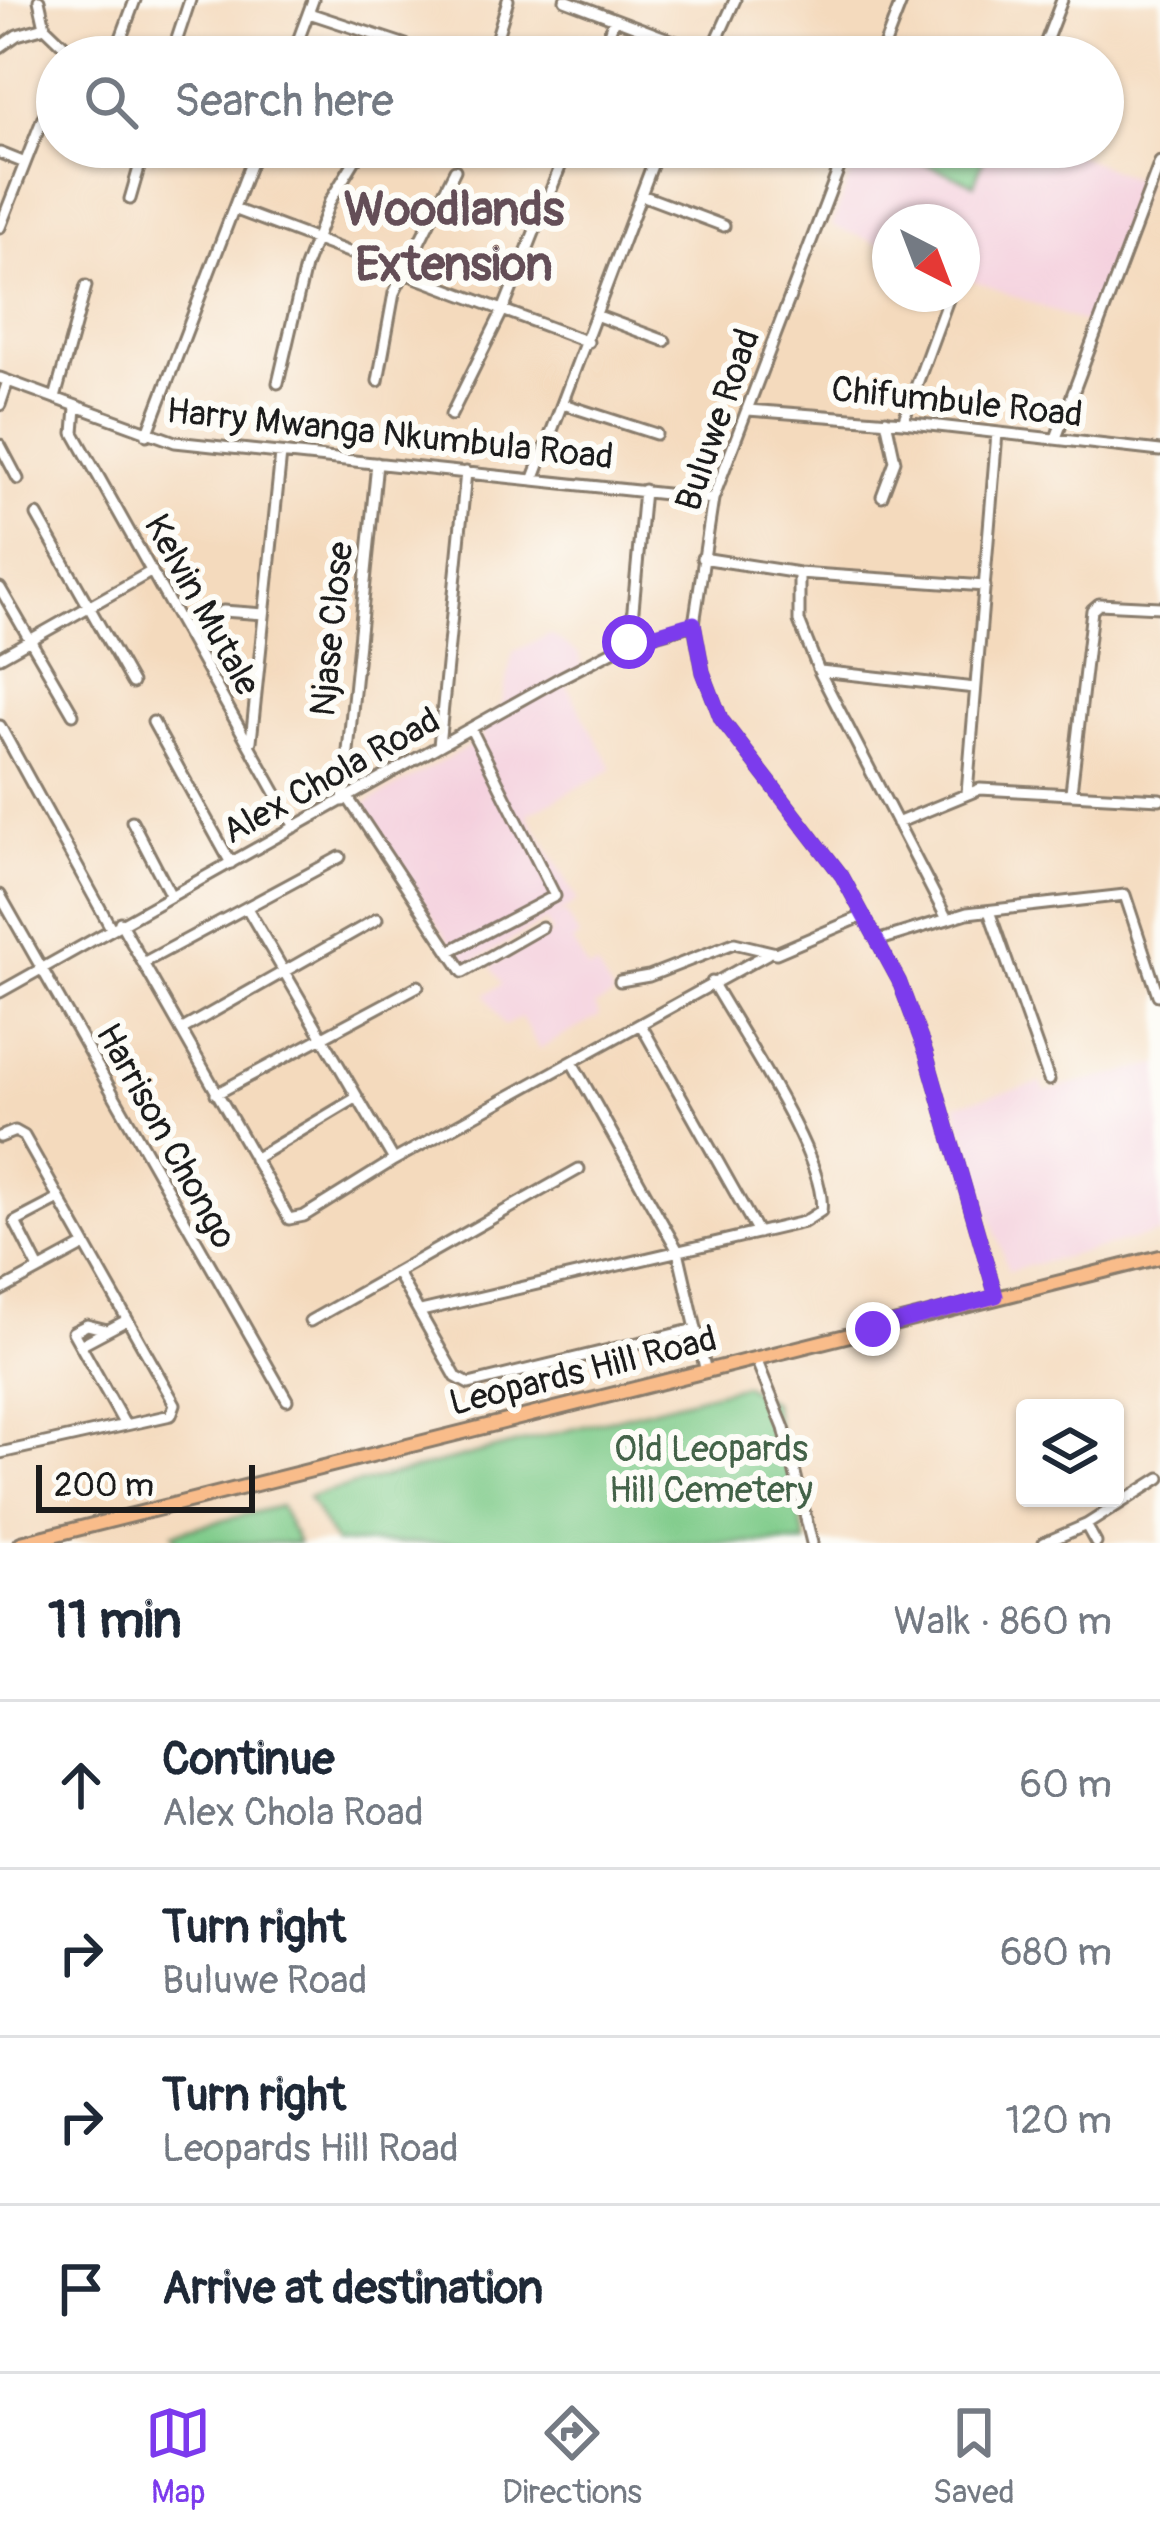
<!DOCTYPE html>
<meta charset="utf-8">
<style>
:root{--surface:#fff;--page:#f6f6f7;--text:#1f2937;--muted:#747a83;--line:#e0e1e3;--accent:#7c3aed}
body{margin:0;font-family:Pangolin,sans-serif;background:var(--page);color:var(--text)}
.controls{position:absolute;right:36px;bottom:36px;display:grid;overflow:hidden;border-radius:12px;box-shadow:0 3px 9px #0004}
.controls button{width:108px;height:108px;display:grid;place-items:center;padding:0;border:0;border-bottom:3px solid var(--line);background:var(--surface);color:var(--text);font:60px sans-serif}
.compass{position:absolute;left:872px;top:204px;width:108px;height:108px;border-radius:50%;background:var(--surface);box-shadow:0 3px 9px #0004;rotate:138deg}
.scale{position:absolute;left:36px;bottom:30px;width:219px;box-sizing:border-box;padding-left:12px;border:6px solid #1c1c1c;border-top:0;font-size:33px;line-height:42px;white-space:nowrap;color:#1c1c1c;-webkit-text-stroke:9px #fdfcf7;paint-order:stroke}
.stop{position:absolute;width:36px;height:36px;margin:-27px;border:9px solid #7c3aed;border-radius:50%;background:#fff}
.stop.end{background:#7c3aed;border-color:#fff;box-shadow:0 3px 12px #0008}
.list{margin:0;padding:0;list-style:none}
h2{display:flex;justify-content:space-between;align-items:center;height:156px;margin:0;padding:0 48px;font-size:51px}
h2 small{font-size:39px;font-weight:400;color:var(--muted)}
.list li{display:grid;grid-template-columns:78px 1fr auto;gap:36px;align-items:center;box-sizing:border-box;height:168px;padding:0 48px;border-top:3px solid var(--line)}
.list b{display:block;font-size:45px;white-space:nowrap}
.list p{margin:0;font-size:39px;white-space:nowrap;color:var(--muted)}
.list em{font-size:39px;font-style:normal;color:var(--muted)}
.icon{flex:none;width:66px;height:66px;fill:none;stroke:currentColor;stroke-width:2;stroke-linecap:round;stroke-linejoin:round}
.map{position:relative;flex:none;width:1160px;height:1543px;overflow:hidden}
.search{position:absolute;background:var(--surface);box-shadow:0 3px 9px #0004;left:36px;right:36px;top:36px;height:132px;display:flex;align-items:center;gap:30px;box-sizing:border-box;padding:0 42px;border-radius:66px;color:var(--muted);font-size:45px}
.sheet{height:828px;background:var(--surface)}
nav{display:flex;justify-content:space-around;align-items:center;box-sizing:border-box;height:168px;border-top:3px solid var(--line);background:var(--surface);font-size:33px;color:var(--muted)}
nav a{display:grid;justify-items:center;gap:6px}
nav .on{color:var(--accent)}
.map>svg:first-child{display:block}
</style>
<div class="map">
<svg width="1160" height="1543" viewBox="0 0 1160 1543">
<rect width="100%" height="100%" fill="#fdfcf7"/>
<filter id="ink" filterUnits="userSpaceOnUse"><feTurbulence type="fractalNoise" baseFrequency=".00833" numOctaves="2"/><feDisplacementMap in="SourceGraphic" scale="24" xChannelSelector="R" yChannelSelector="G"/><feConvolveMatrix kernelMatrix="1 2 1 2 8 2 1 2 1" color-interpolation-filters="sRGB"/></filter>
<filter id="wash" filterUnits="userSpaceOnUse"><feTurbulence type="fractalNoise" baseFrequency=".004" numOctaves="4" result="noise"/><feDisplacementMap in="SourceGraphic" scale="48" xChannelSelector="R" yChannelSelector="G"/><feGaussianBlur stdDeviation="2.7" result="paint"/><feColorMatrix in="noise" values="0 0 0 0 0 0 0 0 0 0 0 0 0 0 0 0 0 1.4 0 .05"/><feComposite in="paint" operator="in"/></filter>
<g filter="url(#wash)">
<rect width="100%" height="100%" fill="#f4dabd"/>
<!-- built -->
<path fill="#f4cfdd" d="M 860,147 L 1058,147 L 1144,183 L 1089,325 L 962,276 L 962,222 L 890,222 L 890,248 L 832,226 Z
M 550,634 L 579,654 L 583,670 L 567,679 L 568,688 L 613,769 L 528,814 L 578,901 L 551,918 L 565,912 L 579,937 L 572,942 L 589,970 L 597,967 L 614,996 L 595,1006 L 600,1016 L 539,1049 L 521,1017 L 504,1026 L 485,994 L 502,984 L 491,966 L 552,933 L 546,921 L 466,966 L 359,807 L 484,738 L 480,729 L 501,705 L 513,652 Z
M 1160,1064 L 1160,1233 L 1008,1271 L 956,1104 L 1041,1083 L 1046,1091 Z"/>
<!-- green -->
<path fill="#7ecb89" stroke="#4d7452" stroke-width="3" d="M 884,147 L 988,147 L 974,184 Z
M 744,1385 L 772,1402 L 806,1543 L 335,1543 L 308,1497 Z
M 280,1506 L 298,1543 L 179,1543 L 173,1533 Z"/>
</g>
<g filter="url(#ink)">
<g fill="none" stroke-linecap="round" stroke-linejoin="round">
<!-- minor casing -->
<g stroke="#887b6c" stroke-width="15">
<path id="minor" d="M 39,0 L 45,27 L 72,53
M 565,0 L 716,57
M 309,13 L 406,45
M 0,47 L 17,35 L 45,27
M 71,54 L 93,57
M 710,55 L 735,0
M 114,57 L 135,0
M 171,57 L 190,0
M 292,57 L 313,0
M 491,57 L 508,0
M 601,57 L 614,19
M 880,57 L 902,0
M 1040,57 L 1062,0
M 847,147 L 713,499 L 694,624 L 703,672 L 721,719 L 842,876 L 899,981 L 926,1053 L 996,1296
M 0,153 L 25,163
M 644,196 L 724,226
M 130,199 L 145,147
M 234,209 L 588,342
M 0,227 L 57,82
M 598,316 L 665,341
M 0,378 L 175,442 L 713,499
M 378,381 L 394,293 L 455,170
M 278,383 L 305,267 L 330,201 L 363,147
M 55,398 L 86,286
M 563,404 L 656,434
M 0,405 L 8,381
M 76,407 L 74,433 L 295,827
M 748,410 L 903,422 L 1160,451
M 451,415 L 504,308 L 568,147
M 903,422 L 950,294
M 147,435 L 257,147
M 1056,438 L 1160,162
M 0,445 L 18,479
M 534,478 L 659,147
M 882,496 L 895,461 L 886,420
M 37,515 L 132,683
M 702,558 L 799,573 L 985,586
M 799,573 L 799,621 L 819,671 L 947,919
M 0,588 L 73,714
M 185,630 L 223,611 L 264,614
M 630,642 L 644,490
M 0,657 L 152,571
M 820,671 L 975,688
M 153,722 L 231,863
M 0,726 L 111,928
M 251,741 L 281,454
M 439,746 L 466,472
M 1071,792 L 1092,610 L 1099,604 L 1160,607
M 967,793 L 997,433
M 348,798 L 463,972 L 542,927
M 343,801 L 377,463
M 132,821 L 171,896
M 897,823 L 980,789 L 1160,799
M 340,857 L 143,963 L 289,1219 L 304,1216 L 394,1160 L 767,954
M 0,895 L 287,1400
M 247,908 L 394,1160
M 989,911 L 1049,1080
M 120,922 L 143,963
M 880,940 L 967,913 L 1125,895 L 1158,995
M 450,951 L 555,896 L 471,729
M 620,981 L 649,976 L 734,943 L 776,953 L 863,916
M 0,992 L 560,678 L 630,642 L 694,624
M 641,1025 L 758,1233
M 181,1030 L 377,919
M 573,1064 L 678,1251 L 706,1372
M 216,1094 L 418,986
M 0,1137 L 15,1131 L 24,1136 L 175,1404 L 171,1415 L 0,1453
M 254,1159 L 356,1098
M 39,1269 L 15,1222 L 59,1199
M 397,1273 L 456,1377 L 469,1384 L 695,1329
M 0,1291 L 85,1245
M 421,1311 L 804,1222 L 821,1211 C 829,1163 739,1030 712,982
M 310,1321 L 579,1169
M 107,1330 L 87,1325 L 73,1332 L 125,1425
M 82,1344 L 127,1320
M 756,1359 L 784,1428 L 812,1543
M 1086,1525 L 1096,1543
M 1044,1543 L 1086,1525 L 1160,1478"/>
</g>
<!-- major casing -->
<g stroke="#887b6c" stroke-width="18">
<path id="major" d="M 21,1543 L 1160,1257"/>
</g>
<!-- minor -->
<use href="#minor" stroke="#fff" stroke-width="9"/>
<!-- major -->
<use href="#major" stroke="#f9bc8a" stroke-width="12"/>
</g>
</g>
<g fill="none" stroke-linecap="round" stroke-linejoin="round" filter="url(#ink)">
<!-- route -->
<path stroke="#7c3aed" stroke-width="15" d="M 629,642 L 694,623 L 703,672 L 721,719 L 842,876 L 899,981 L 926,1053 L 996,1296 L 873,1329"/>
</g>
<g text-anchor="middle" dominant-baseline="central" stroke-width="12" stroke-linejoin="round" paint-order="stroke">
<!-- street labels -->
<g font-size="36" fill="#1c1c1c" stroke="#fdfcf7">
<text transform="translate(957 402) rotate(6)">Chifumbule Road</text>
<text transform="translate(718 420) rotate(-71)">Buluwe Road</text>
<text transform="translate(390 434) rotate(6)">Harry Mwanga Nkumbula Road</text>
<text transform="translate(202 605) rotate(61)">Kelvin Mutale</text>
<text transform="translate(332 629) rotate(-84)">Njase Close</text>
<text transform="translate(331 776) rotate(-29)">Alex Chola Road</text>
<text transform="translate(166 1136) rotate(61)">Harrison Chongo</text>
<text transform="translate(583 1371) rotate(-14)">Leopards Hill Road</text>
</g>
<!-- park labels -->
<g font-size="36" fill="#436248" stroke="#fdfcf7">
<text x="711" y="1449">Old Leopards<tspan x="711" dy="41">Hill Cemetery</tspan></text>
</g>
<!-- district labels -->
<g font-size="48" font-weight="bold" fill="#644e57" stroke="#fdfcf7">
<text x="454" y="210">Woodlands<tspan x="454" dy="55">Extension</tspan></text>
</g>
</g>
</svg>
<div class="controls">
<button><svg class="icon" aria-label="layers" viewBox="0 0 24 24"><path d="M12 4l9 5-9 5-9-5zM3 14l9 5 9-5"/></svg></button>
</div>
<svg class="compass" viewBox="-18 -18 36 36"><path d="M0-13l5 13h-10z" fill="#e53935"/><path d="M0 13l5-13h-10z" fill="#747a83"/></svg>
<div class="scale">200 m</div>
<div class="stop" style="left:629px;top:642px"></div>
<div class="stop end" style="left:873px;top:1329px"></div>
<div class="search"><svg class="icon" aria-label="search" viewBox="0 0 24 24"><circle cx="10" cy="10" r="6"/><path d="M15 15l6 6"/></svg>Search here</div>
</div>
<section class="sheet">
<h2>11 min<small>Walk · 860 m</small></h2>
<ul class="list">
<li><svg class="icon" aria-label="ahead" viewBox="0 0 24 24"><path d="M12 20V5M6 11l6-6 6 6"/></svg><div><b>Continue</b><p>Alex Chola Road</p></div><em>60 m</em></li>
<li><svg class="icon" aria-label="right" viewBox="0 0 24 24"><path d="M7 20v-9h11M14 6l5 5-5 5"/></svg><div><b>Turn right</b><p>Buluwe Road</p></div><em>680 m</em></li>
<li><svg class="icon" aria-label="right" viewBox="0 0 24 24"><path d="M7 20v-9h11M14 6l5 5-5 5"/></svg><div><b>Turn right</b><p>Leopards Hill Road</p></div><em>120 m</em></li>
<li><svg class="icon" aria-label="arrive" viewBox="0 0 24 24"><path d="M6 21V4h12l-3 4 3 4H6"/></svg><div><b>Arrive at destination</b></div></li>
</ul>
</section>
<nav>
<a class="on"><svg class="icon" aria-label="map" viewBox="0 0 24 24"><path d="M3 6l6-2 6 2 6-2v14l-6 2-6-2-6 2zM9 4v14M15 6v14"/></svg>Map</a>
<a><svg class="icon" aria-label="directions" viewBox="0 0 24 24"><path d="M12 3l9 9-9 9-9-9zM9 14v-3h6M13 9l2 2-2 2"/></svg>Directions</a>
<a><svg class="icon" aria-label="saved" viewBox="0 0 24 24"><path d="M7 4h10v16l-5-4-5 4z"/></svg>Saved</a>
</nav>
